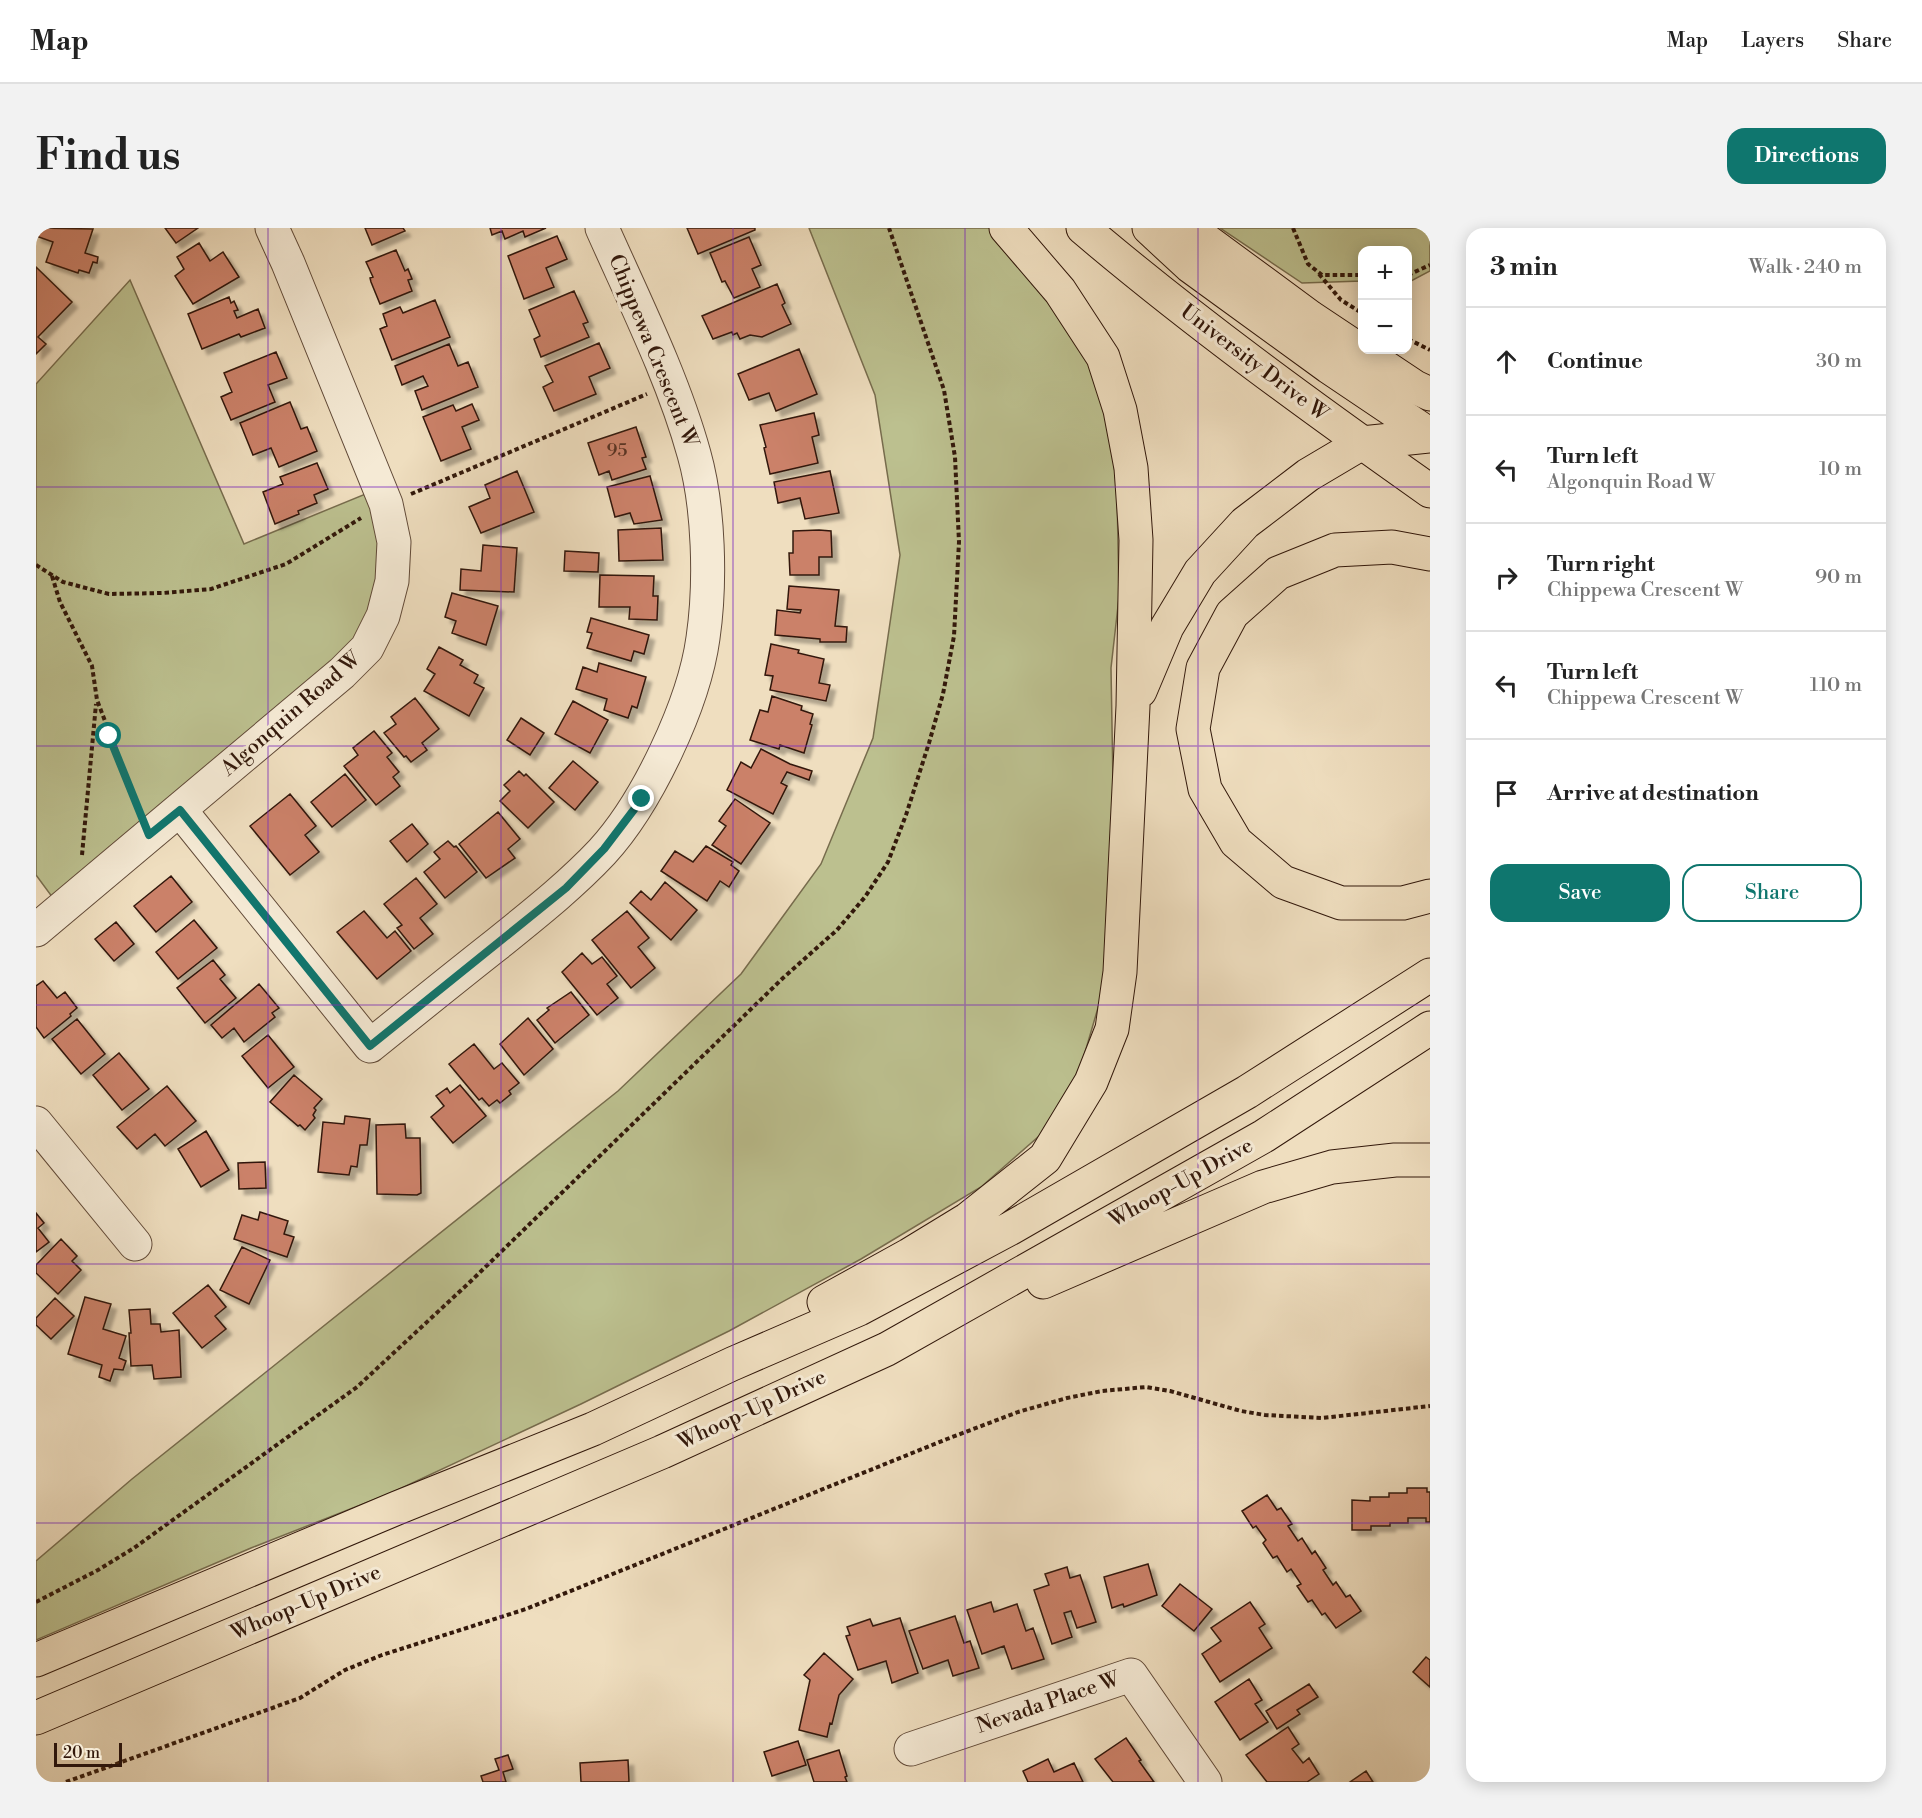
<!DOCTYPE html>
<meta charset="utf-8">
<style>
:root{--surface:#fff;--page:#f2f2f2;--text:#222;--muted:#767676;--line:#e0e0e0;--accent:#0f766e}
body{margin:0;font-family:"Libre Bodoni",serif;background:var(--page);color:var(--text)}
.controls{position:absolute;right:18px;top:18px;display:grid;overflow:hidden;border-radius:12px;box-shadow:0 3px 15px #0003}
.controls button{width:54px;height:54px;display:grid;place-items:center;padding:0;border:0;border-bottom:2px solid var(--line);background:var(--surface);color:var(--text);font:30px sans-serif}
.scale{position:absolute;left:18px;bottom:15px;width:68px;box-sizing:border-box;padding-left:6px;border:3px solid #32180b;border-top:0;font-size:16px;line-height:21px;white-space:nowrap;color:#32180b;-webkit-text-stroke:4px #f5ead5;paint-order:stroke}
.stop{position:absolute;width:18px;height:18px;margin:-14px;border:4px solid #0f766e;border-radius:50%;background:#fff}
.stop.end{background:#0f766e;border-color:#fff;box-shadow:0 2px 6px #0008}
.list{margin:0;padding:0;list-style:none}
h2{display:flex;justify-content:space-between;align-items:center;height:78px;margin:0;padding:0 24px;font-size:26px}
h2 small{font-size:20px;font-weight:400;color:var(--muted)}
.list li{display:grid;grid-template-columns:39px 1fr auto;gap:18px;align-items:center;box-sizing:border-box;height:108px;padding:0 24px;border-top:2px solid var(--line)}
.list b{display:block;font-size:22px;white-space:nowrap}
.list p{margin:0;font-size:20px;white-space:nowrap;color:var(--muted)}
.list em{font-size:20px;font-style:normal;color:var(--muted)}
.actions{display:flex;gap:12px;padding:18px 24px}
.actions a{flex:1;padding:14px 0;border:2px solid var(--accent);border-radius:18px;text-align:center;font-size:21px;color:var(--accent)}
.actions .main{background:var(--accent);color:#fff}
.icon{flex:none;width:33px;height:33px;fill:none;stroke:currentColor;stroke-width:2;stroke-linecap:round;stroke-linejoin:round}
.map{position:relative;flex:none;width:1394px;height:1554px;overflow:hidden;border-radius:18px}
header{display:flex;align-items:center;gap:36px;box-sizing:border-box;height:84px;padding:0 30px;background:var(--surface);border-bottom:2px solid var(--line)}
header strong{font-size:28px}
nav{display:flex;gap:33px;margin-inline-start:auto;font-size:21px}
.intro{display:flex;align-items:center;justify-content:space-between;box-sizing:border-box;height:144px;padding:0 36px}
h1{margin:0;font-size:42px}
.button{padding:15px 27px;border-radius:18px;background:var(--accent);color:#fff;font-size:21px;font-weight:700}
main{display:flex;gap:36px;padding:0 36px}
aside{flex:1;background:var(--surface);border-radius:18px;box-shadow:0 3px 15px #0003}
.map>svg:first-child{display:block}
</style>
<header>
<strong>Map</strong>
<nav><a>Map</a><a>Layers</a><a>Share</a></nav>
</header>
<div class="intro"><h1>Find us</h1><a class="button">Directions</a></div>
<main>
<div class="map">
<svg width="1394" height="1554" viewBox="0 0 1394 1554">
<defs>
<filter id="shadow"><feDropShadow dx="5.5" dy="5.5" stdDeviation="1.5" flood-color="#0004"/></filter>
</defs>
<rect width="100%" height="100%" fill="#efdebf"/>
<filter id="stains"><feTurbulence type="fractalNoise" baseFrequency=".00333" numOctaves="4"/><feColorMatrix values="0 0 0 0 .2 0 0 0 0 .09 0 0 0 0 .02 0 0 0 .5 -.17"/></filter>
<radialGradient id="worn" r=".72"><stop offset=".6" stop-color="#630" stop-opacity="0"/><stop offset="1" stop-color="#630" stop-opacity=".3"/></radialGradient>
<!-- green -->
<path fill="#bcc08f" stroke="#776c4d" stroke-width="1.5" d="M 773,0 L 956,0 L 999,50 L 1054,138 L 1066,170 L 1076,218 L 1081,264 L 1083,369 L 1075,440 L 1077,555 L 1071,724 L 1064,773 L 1045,838 L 1010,902 L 945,959 L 825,1031 L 693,1103 L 545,1176 L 355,1265 L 215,1320 L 0,1412 L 0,1333 L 96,1251 L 582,863 L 705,746 L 785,636 L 837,510 L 864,327 L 839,167 Z
M 1184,0 L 1394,0 L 1394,43 L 1375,53 L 1372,53 L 1372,22 L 1326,22 L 1326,53 L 1266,55 Z
M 94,52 L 208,316 L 344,260 L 347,388 L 25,681 L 0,647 L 0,156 Z"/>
<!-- building -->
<path fill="#cb8169" stroke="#32180b" stroke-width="1.5" filter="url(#shadow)" d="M 0,0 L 57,1 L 49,25 L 62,29 L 61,35 L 57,34 L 53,45 L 43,42 L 42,45 L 10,34 L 17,14 L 0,8 Z
M 129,0 L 162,0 L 140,15 Z
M 329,0 L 367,0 L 369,3 L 336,17 Z
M 454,0 L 510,0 L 489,9 L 487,3 L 469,11 L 466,3 L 456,7 Z
M 651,0 L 719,0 L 719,2 L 662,26 Z
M 521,8 L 531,31 L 510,40 L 518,59 L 488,71 L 472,28 Z
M 713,9 L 725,37 L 716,41 L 724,59 L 698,70 L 689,53 L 686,54 L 674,25 Z
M 163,15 L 174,33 L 187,24 L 203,49 L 157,76 L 139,48 L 148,41 L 141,29 Z
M 360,22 L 369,43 L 372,41 L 376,51 L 372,52 L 376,63 L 344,76 L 335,54 L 334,50 L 337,49 L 330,34 Z
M 0,39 L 36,74 L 2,109 L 10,116 L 0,126 Z
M 741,56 L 749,75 L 746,77 L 755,96 L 726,109 L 714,107 L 704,111 L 701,105 L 697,107 L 696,104 L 677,111 L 666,88 Z
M 538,63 L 552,94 L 547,96 L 553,109 L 505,129 L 498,111 L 504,108 L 493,82 Z
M 193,69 L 195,75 L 198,73 L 202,82 L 198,83 L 201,90 L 222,81 L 229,100 L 205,109 L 203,106 L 166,121 L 152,86 Z
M 399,72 L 414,109 L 356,132 L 344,101 L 351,98 L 347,86 L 364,79 L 367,85 Z
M 563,115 L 574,140 L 553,149 L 560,166 L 518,183 L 507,159 L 517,154 L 509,138 Z
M 413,116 L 422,138 L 432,134 L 442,159 L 386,182 L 379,163 L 392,158 L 387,148 L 366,157 L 359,138 Z
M 763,121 L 781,166 L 740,183 L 733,165 L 713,172 L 702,146 Z
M 240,124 L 251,150 L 232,157 L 239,174 L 195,192 L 185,169 L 196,164 L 188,145 Z
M 254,174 L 265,201 L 271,199 L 281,223 L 243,239 L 235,220 L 217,227 L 204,195 Z
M 436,176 L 443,192 L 426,199 L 435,221 L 405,233 L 387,189 L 417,177 L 420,183 Z
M 778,185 L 783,207 L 776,209 L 782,235 L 734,246 L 728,220 L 730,219 L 724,197 Z
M 600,199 L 610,229 L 606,230 L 610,241 L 576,252 L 573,243 L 563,247 L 552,215 Z
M 281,235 L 292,261 L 278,267 L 281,275 L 262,283 L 263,286 L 239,296 L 227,264 L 247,256 L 244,249 Z
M 481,243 L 498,284 L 445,305 L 433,279 L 454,270 L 449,257 Z
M 794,243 L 803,285 L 769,291 L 764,270 L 742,275 L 738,254 Z
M 614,248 L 626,292 L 598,296 L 594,285 L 579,289 L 571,259 Z
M 625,300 L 627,332 L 583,333 L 582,302 Z
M 783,302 L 795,303 L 796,329 L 783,329 L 783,347 L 754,347 L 753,325 L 757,325 L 757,303 Z
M 447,317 L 481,320 L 478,364 L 424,362 L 425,341 L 445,343 Z
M 529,323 L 563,325 L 562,344 L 528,343 Z
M 564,347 L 618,348 L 617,368 L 622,368 L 621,392 L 593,391 L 594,379 L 563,379 Z
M 753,358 L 803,362 L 799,398 L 811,399 L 810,414 L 784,414 L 784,411 L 739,407 L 741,382 L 764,385 L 765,382 L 751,381 Z
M 416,365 L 462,378 L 450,417 L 416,405 L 420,393 L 409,389 Z
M 555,390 L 613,407 L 608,426 L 598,423 L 595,433 L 551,420 L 556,405 L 551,404 Z
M 735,416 L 763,422 L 762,425 L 788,431 L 783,455 L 794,457 L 790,473 L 734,462 L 737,448 L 729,447 Z
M 403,419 L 427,432 L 424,437 L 442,447 L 438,455 L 448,460 L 433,488 L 388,463 L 399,446 L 391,441 Z
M 563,435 L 610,449 L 601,480 L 596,478 L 592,490 L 568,482 L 571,471 L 540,461 L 547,439 L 561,444 Z
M 736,468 L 766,478 L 765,482 L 777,486 L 774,496 L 776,497 L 768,525 L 744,517 L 743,521 L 714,512 L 724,482 L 732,484 Z
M 379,470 L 403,501 L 386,515 L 391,522 L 375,534 L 370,528 L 368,529 L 348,505 L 360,496 L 355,489 Z
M 537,473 L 572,492 L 554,525 L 519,506 Z
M 485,490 L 508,505 L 494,527 L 471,512 Z
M 338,503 L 356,525 L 351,529 L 363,544 L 357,549 L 364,558 L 340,577 L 308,538 L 322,527 L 317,520 Z
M 725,521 L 754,536 L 776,543 L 773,552 L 751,544 L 745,555 L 751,558 L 737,586 L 691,562 L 705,534 L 715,540 Z
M 537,533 L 562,554 L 539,582 L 513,560 Z
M 483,543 L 488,548 L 490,546 L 518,574 L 492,600 L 464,573 L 474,563 L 468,557 Z
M 309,546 L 330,572 L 296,599 L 275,574 Z
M 254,566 L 280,598 L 269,607 L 283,624 L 254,647 L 214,598 Z
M 699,571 L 734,595 L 705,636 L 676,617 L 690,598 L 683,593 Z
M 462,584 L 484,611 L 472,621 L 479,630 L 450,650 L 423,616 Z
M 376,596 L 392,616 L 371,634 L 354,613 Z
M 412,613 L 418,619 L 420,618 L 441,644 L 409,670 L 388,644 L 404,631 L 398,624 Z
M 670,618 L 697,634 L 695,637 L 703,643 L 693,659 L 684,653 L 671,673 L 625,643 L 639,623 L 657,634 Z
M 135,648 L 156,674 L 120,704 L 98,678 Z
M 380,650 L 401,676 L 384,690 L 397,706 L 378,721 L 361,700 L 366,697 L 348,676 Z
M 629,654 L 661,682 L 635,712 L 594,675 L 605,663 L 615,672 Z
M 328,683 L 351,710 L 359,703 L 375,723 L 341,751 L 301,704 Z
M 591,683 L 613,710 L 602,719 L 619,740 L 595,760 L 556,712 Z
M 158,692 L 181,720 L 142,751 L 120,724 Z
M 80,694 L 98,716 L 78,733 L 59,711 Z
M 546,725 L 556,736 L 566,729 L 581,748 L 571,756 L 582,770 L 561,787 L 526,744 Z
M 177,732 L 189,747 L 184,751 L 200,770 L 169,795 L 141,760 Z
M 7,753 L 21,770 L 29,764 L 41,780 L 34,786 L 35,788 L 8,810 L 0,799 L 0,758 Z
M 223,756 L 243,780 L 236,785 L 239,789 L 208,814 L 198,800 L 186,810 L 175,797 Z
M 535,764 L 553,787 L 519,815 L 501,792 L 513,782 L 511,780 Z
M 492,790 L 517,821 L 488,847 L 464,816 Z
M 41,791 L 69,826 L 45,846 L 16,811 Z
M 232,807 L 258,839 L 232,860 L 206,828 Z
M 438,816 L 458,841 L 466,835 L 483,855 L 473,863 L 475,866 L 464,875 L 461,872 L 453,878 L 446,870 L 443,872 L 413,836 Z
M 83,825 L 113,861 L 86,882 L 57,847 Z
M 258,847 L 286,871 L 278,880 L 280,882 L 277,887 L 279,890 L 269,902 L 264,897 L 262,898 L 234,874 Z
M 424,857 L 450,888 L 417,915 L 395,889 L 408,878 L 400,868 L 411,860 L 414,865 Z
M 131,858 L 160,893 L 129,918 L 119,906 L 101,921 L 81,899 Z
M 309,888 L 334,891 L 331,917 L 324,917 L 321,939 L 315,938 L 313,947 L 282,944 L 287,894 L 308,896 Z
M 369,896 L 370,910 L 384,910 L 385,965 L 381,967 L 341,966 L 340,897 Z
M 170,903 L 193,942 L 165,959 L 142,921 Z
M 229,934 L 230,960 L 203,961 L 202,935 Z
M 224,984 L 252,993 L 248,1006 L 258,1009 L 251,1029 L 198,1011 L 206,987 L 222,992 Z
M 0,985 L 8,995 L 2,1000 L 13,1014 L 0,1024 Z
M 25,1011 L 41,1028 L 36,1033 L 45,1042 L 22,1066 L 0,1045 L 0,1037 Z
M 206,1019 L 234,1032 L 213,1076 L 184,1062 Z
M 172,1057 L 190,1079 L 179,1088 L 190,1101 L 166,1120 L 137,1085 Z
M 49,1069 L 75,1076 L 67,1101 L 90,1108 L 83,1130 L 90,1133 L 87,1142 L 78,1141 L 74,1153 L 63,1149 L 66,1137 L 32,1126 Z
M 19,1070 L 38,1088 L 15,1111 L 0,1097 L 0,1090 Z
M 114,1081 L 115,1096 L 124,1096 L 125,1104 L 143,1102 L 145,1149 L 118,1151 L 116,1137 L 95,1138 L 93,1105 L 95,1105 L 93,1082 Z
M 1371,1260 L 1391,1260 L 1391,1264 L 1394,1264 L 1394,1294 L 1390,1294 L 1390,1290 L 1372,1290 L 1372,1295 L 1354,1295 L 1354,1298 L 1335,1298 L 1335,1302 L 1316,1302 L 1316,1272 L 1334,1273 L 1334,1269 L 1353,1269 L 1353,1265 L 1371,1265 Z
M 1231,1267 L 1241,1282 L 1245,1280 L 1256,1296 L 1252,1298 L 1262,1313 L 1266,1310 L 1276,1326 L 1279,1323 L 1290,1340 L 1287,1342 L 1297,1357 L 1300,1354 L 1310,1369 L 1314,1367 L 1325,1383 L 1300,1400 L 1289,1385 L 1286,1387 L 1276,1372 L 1272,1374 L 1261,1358 L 1265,1356 L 1255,1341 L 1251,1344 L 1241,1328 L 1237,1330 L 1227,1315 L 1230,1312 L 1220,1298 L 1217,1300 L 1206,1283 Z
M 1112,1336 L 1121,1367 L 1088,1379 L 1087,1376 L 1076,1380 L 1068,1349 Z
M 1031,1339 L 1034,1350 L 1044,1347 L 1060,1394 L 1041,1400 L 1035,1383 L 1028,1385 L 1036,1409 L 1016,1416 L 998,1362 L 1013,1357 L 1009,1346 Z
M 1144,1356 L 1176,1381 L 1158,1403 L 1126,1378 Z
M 955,1374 L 958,1384 L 981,1376 L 990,1403 L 997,1400 L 1008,1431 L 976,1441 L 968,1418 L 946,1426 L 931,1382 Z
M 1214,1374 L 1229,1396 L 1223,1400 L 1236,1420 L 1184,1454 L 1166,1426 L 1185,1413 L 1175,1400 Z
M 919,1388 L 928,1415 L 934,1413 L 943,1440 L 917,1448 L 912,1432 L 887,1441 L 873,1403 Z
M 864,1390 L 882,1445 L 856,1455 L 850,1433 L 822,1442 L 810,1408 L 814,1407 L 811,1399 L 834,1391 L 837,1398 Z
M 788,1425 L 817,1451 L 803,1467 L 796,1496 L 794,1495 L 791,1509 L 763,1502 L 774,1452 L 768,1447 Z
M 1390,1429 L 1394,1432 L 1394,1459 L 1377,1444 Z
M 1213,1451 L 1226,1472 L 1219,1476 L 1232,1494 L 1204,1512 L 1179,1474 Z
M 1273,1456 L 1282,1469 L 1261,1482 L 1264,1486 L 1241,1501 L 1230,1483 Z
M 1252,1499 L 1263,1516 L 1256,1521 L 1267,1535 L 1273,1530 L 1283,1546 L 1271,1554 L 1231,1554 L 1210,1527 Z
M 1090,1510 L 1105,1532 L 1103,1533 L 1118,1554 L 1077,1554 L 1059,1531 Z
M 762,1513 L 770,1537 L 736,1548 L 728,1524 Z
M 803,1522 L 811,1548 L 809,1549 L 811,1554 L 778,1554 L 771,1532 Z
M 472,1527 L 477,1541 L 467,1544 L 470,1554 L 447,1554 L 445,1548 L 463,1542 L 459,1531 Z
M 1012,1531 L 1018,1544 L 1038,1535 L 1047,1554 L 992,1554 L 987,1543 Z
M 592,1532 L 593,1554 L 545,1554 L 544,1535 Z
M 1330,1543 L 1337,1554 L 1314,1554 Z"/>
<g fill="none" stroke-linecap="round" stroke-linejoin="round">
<!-- minor casing -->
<g stroke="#614a38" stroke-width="35">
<path id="minor" d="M 144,582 L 334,818 C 376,784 418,750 460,717 C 497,687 534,658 566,624 C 611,575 658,476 667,410 C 675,355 673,279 658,226 C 637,150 598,72 566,0
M 0,702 L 306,445 L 331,420 L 347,388 L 356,353 L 358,314 L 350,276 L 252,35 L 236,0
M 0,895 L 99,1016
M 875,1521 L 1095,1447 L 1169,1554"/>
</g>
<!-- major casing -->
<g stroke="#32180b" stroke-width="35">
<path id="major" d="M 1047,0 C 1158,94 1275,179 1394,263
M 1113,0 L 1154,38 L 1293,139 L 1394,207"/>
</g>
<!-- highway casing -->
<g stroke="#32180b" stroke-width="35">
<path id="highway" d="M 1153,0 L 1274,89 L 1379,159 L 1394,166
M 1394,326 L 1356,319 L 1299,322 L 1242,345 L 1196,386 L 1167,440 L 1157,501 L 1169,561 L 1200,614 L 1247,654 L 1305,675 L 1367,675 L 1394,668
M 1104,463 L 1131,399 L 1164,344 L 1209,295 L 1272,247 L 1326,215 L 1394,208
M 1007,1054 L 1227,959 L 1296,939 L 1359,932 L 1394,932
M 788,1074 L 873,1027 L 932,991 L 1009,930 L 1055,854 L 1076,801 L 1084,744 L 1097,478 L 1100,312 L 1095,240 L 1084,182 L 1067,129 L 1024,63 L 970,0
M 0,1432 L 361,1280 L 557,1201 L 696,1136 L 823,1081 L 975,1000 L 1211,864 L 1394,747
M 0,1490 L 626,1224 L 851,1121 L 1228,908 L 1394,800"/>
</g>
<!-- path -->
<path stroke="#32180b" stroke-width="4" stroke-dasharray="4.5 3" stroke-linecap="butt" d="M 1257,0 L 1272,36 L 1286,47 L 1326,47
M 1283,46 L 1305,72 L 1326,85
M 1372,47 L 1394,37
M 1372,111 L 1394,122
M 375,266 L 611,166
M 0,337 L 27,354 L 73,366 L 127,365 L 175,361 L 250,336 L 325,290
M 16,348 L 24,374 L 56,438 L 61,472 L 103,582
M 46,627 L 60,476
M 0,1374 L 62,1342 L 98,1320 L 321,1159 L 435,1053 L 747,750 L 801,702 L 829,669 L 852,634 L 870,587 L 893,515 L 907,466 L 918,408 L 923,314 L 919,229 L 908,162 L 853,0
M 30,1554 L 264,1470 L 309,1442 L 346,1427 L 490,1381 L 911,1211 L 982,1184 L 1031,1170 L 1066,1163 L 1110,1159 L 1134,1163 L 1205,1183 L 1229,1187 L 1286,1190 L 1394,1178"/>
<!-- minor -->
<use href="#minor" stroke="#f5ead5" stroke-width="33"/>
<!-- major -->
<use href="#major" stroke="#efdebf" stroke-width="33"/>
<!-- highway -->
<use href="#highway" stroke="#efdebf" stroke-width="33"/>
</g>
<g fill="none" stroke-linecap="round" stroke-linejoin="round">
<!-- route -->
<path stroke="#0f766e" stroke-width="8" d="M 73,508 L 113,607 L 144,582 L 334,818 L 530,660 L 568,621 L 606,571"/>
</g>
<!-- grid -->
<path fill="none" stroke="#7b2cbf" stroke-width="1.5" stroke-opacity="0.55" d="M 232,0 L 232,1554M 465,0 L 465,1554M 697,0 L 697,1554M 929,0 L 929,1554M 1162,0 L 1162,1554M 0,259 L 1394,259M 0,518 L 1394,518M 0,777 L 1394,777M 0,1036 L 1394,1036M 0,1295 L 1394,1295"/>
<g text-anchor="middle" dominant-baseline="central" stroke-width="6" stroke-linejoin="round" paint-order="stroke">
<!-- number labels -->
<g font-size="18" fill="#583222">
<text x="581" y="222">95</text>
</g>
<!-- street labels -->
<g font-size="21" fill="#32180b" stroke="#f5ead5">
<text transform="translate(617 123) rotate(68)">Chippewa Crescent W</text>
<text transform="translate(1218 135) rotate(37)">University Drive W</text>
<text transform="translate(255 486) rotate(-41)">Algonquin Road W</text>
<text transform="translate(1145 955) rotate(-29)">Whoop-Up Drive</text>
<text transform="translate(716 1182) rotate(-25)">Whoop-Up Drive</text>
<text transform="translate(270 1375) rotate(-23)">Whoop-Up Drive</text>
<text transform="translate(1012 1475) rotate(-19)">Nevada Place W</text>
</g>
</g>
<rect width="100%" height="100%" filter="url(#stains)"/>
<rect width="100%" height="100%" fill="url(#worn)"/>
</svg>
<div class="controls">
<button>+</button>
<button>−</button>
</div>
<div class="scale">20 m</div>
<div class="stop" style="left:73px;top:508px"></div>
<div class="stop end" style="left:606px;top:571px"></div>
</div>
<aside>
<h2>3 min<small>Walk · 240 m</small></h2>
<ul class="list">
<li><svg class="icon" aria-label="ahead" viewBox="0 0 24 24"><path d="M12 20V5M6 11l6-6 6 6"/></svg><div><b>Continue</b></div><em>30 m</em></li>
<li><svg class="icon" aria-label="left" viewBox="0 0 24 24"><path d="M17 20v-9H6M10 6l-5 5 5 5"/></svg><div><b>Turn left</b><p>Algonquin Road W</p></div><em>10 m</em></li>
<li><svg class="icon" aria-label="right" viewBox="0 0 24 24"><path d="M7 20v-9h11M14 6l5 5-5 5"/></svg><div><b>Turn right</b><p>Chippewa Crescent W</p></div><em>90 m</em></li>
<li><svg class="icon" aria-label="left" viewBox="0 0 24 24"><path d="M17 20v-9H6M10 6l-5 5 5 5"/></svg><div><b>Turn left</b><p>Chippewa Crescent W</p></div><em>110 m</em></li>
<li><svg class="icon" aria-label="arrive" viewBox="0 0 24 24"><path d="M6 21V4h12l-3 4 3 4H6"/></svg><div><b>Arrive at destination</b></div></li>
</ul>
<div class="actions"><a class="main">Save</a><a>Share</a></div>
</aside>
</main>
